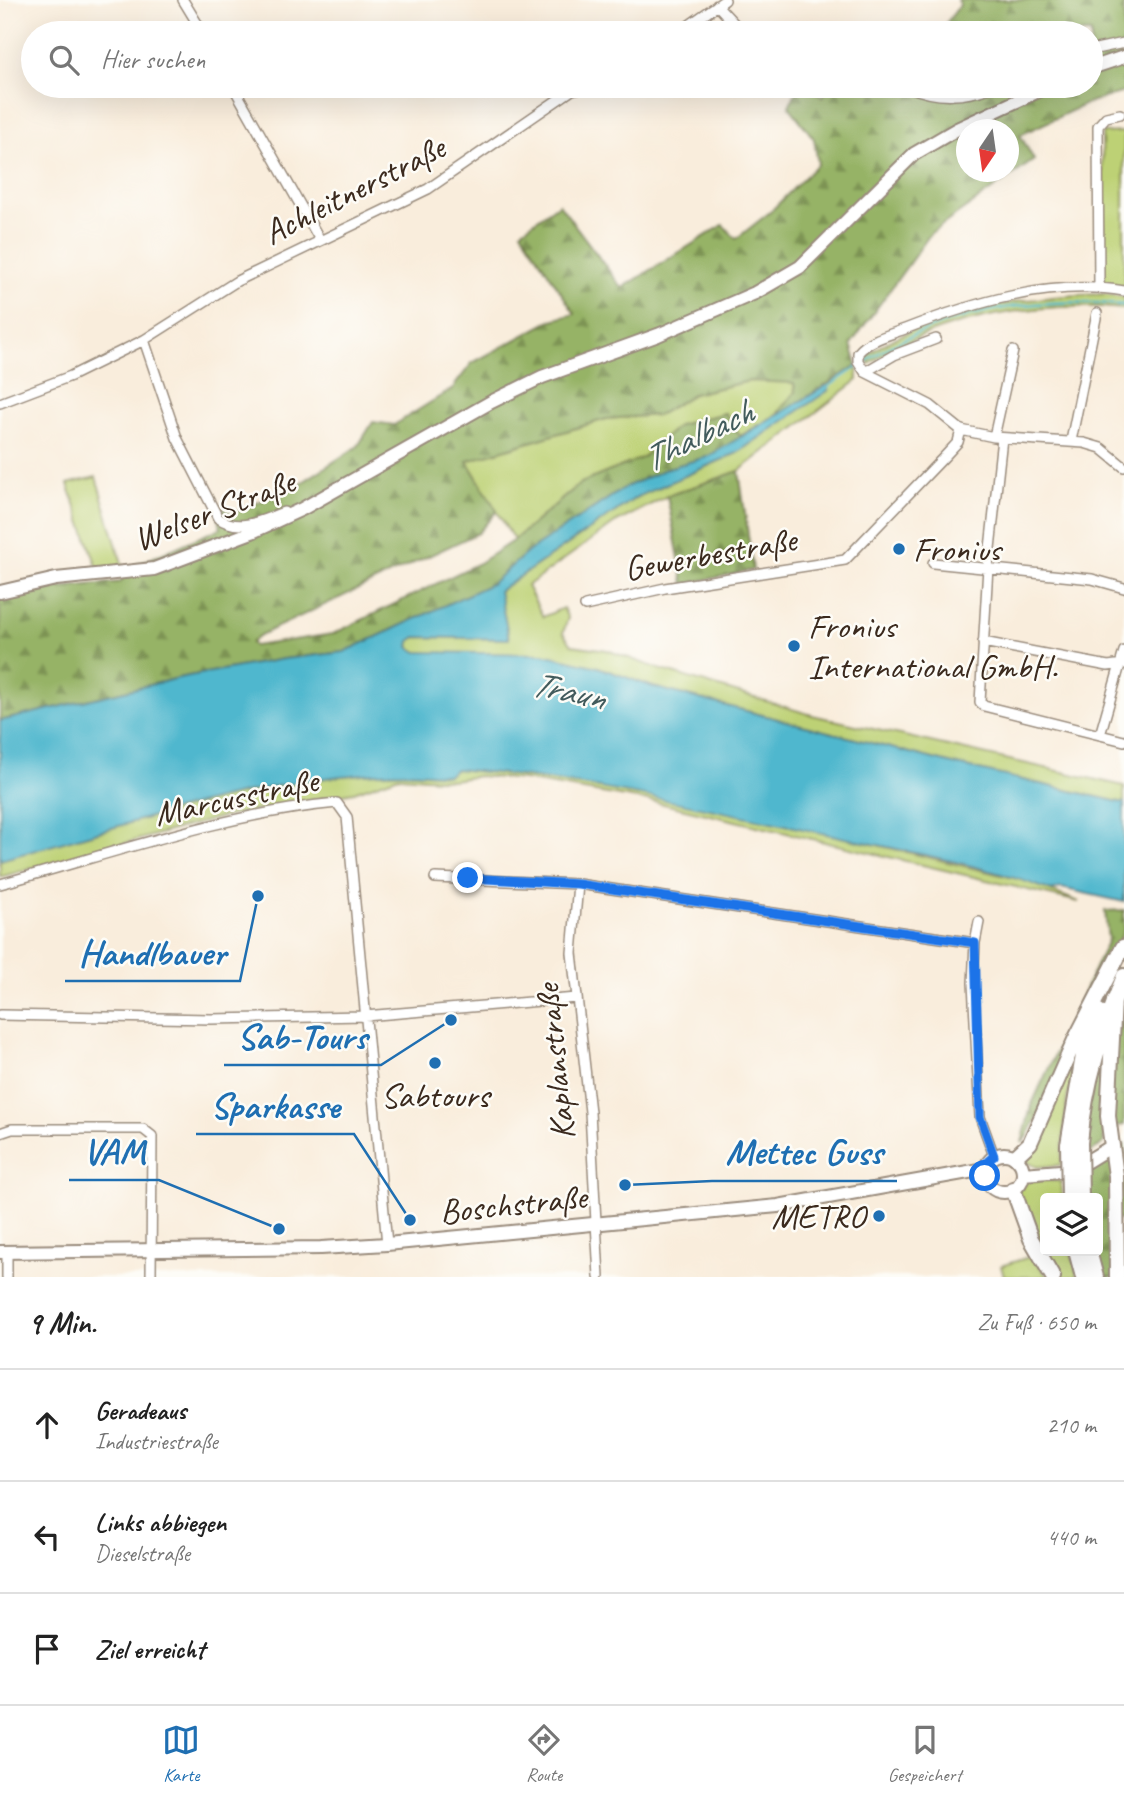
<!DOCTYPE html>
<html lang="de">
<meta charset="utf-8">
<style>
:root{--surface:#fff;--page:#f2f2f2;--text:#222;--muted:#767676;--line:#e0e0e0;--accent:#1f6fb2}
body{margin:0;font-family:Caveat,sans-serif;background:var(--page);color:var(--text)}
.controls{position:absolute;right:21px;bottom:21px;display:grid;overflow:hidden;border-radius:7px;box-shadow:0 7px 28px #0002}
.controls button{width:63px;height:63px;display:grid;place-items:center;padding:0;border:0;border-bottom:2px solid var(--line);background:var(--surface);color:var(--text);font:35px sans-serif}
.compass{position:absolute;left:956px;top:119px;width:63px;height:63px;border-radius:50%;background:var(--surface);box-shadow:0 7px 28px #0002;rotate:193deg}
.stop{position:absolute;width:21px;height:21px;margin:-16px;border:5px solid #1a73e8;border-radius:50%;background:#fff}
.stop.end{background:#1a73e8;border-color:#fff;box-shadow:0 2px 7px #0008}
.list{margin:0;padding:0;list-style:none}
h2{display:flex;justify-content:space-between;align-items:center;height:91px;margin:0;padding:0 28px;font-size:30px}
h2 small{font-size:23px;font-weight:400;color:var(--muted)}
.list li{display:grid;grid-template-columns:46px 1fr auto;gap:21px;align-items:center;box-sizing:border-box;height:112px;padding:0 28px;border-top:2px solid var(--line)}
.list b{display:block;font-size:26px;white-space:nowrap}
.list p{margin:0;font-size:23px;white-space:nowrap;color:var(--muted)}
.list em{font-size:23px;font-style:normal;color:var(--muted)}
.icon{flex:none;width:38px;height:38px;fill:none;stroke:currentColor;stroke-width:2;stroke-linecap:round;stroke-linejoin:round}
.map{position:relative;flex:none;width:1124px;height:1277px;overflow:hidden}
.search{position:absolute;background:var(--surface);box-shadow:0 7px 28px #0002;left:21px;right:21px;top:21px;height:77px;display:flex;align-items:center;gap:18px;box-sizing:border-box;padding:0 24px;border-radius:38px;color:var(--muted);font-size:26px}
.sheet{height:427px;background:var(--surface)}
nav{display:flex;justify-content:space-around;align-items:center;box-sizing:border-box;height:98px;border-top:2px solid var(--line);background:var(--surface);font-size:19px;color:var(--muted)}
nav a{display:grid;justify-items:center;gap:4px}
nav .on{color:var(--accent)}
.map>svg:first-child{display:block}
</style>
<div class="map">
<svg width="1124" height="1277" viewBox="0 0 1124 1277">
<defs>
<pattern id="forest-firs" width="22" height="20" patternUnits="userSpaceOnUse" patternTransform="scale(1.75)"><rect width="22" height="20" fill="#96b366"/><path d="M5 1l3.5 6h-7zM16 11l3.5 6h-7z" fill="#7c9253"/></pattern>
</defs>
<rect width="100%" height="100%" fill="#fdfcf7"/>
<filter id="ink" filterUnits="userSpaceOnUse"><feTurbulence type="fractalNoise" baseFrequency=".0143" numOctaves="2"/><feDisplacementMap in="SourceGraphic" scale="14" xChannelSelector="R" yChannelSelector="G"/><feConvolveMatrix kernelMatrix="1 2 1 2 8 2 1 2 1" color-interpolation-filters="sRGB"/></filter>
<filter id="wash" filterUnits="userSpaceOnUse"><feTurbulence type="fractalNoise" baseFrequency=".00686" numOctaves="4" result="noise"/><feDisplacementMap in="SourceGraphic" scale="28" xChannelSelector="R" yChannelSelector="G"/><feGaussianBlur stdDeviation="1.57" result="paint"/><feColorMatrix in="noise" values="0 0 0 0 0 0 0 0 0 0 0 0 0 0 0 0 0 1.4 0 .05"/><feComposite in="paint" operator="in"/></filter>
<g filter="url(#wash)">
<rect width="100%" height="100%" fill="#f9eddc"/>
<!-- green -->
<path fill="#bdd175" stroke="#7c7e4a" stroke-width="2" d="M 1124,132 L 1124,287 L 1104,283 L 1102,133 Z
M 1105,294 L 1124,297 L 1124,309 C 1044,300 937,317 869,364 L 865,357 C 923,312 1033,295 1105,294 Z
M 857,365 L 858,380 L 739,471 L 667,496 L 615,523 L 527,586 L 543,617 L 563,608 L 568,618 L 563,633 L 572,645 L 607,650 L 659,669 L 812,715 L 1124,786 L 1124,803 L 957,765 L 653,687 L 598,667 L 418,652 L 409,647 L 410,641 L 416,637 L 509,639 L 499,591 L 637,497 L 737,453 L 828,390 L 826,386 Z
M 749,381 L 794,382 L 795,392 L 776,415 L 740,437 L 725,413 L 679,425 L 642,458 L 581,483 L 514,540 L 466,461 L 606,419 L 658,415 L 693,394 Z
M 96,477 L 124,570 L 99,572 L 68,484 Z
M 456,769 C 649,786 838,836 1026,881 L 1079,902 L 655,802 L 524,780 L 479,776 L 453,780 L 399,776 L 354,792 L 222,817 L 0,877 L 0,860 C 130,825 315,758 448,775 Z
M 1079,1048 L 1067,1099 L 1061,1165 L 1037,1167 L 1027,1162 L 1024,1155 Z
M 1030,1180 L 1061,1181 L 1062,1198 L 1045,1198 L 1045,1251 L 1071,1251 L 1078,1277 L 1059,1277 L 1036,1242 L 1017,1190 Z
M 1032,1256 L 1048,1277 L 1004,1277 L 1001,1266 Z"/>
<!-- forest -->
<path fill="url(#forest-firs)" stroke="#686e42" stroke-width="2" fill-rule="evenodd" d="M 958,0 L 1124,0 L 1124,92 L 1090,102 L 1020,135 L 1034,160 L 931,233 L 851,344 L 857,365 L 742,438 L 707,457 L 668,468 L 626,487 L 529,551 L 491,584 L 344,652 L 283,659 L 183,677 L 0,721 L 0,599 L 39,589 L 121,582 L 124,570 L 221,528 L 216,506 L 234,513 L 301,483 L 358,446 L 373,422 L 394,425 L 452,389 L 472,363 L 552,320 L 575,314 L 521,231 L 559,204 L 622,288 L 723,225 L 736,239 L 770,212 L 818,164 L 814,139 L 789,106 L 799,86 L 810,86 L 823,97 L 827,86 L 1091,86 L 1091,33 L 934,33 L 940,31 L 960,5 ZM 967,130 L 1009,130 L 1009,172 L 967,172 ZM 749,381 L 794,383 L 795,392 L 776,415 L 740,436 L 725,413 L 679,425 L 642,458 L 581,483 L 514,540 L 479,563 L 333,634 L 254,646 L 251,643 L 260,635 L 478,533 L 497,511 L 467,461 L 606,419 L 658,415 L 693,394 Z
M 739,471 L 753,570 L 684,584 L 667,496 Z
M 1124,910 L 1124,929 L 1119,942 L 1028,1136 L 1022,1143 L 1031,1106 L 1108,940 L 1105,911 Z
M 1124,1003 L 1124,1125 L 1103,1128 L 1104,1143 L 1086,1155 L 1088,1109 L 1098,1061 L 1116,1037 Z
M 1124,1145 L 1124,1219 L 1113,1219 L 1115,1277 L 1102,1277 L 1095,1251 L 1098,1251 L 1098,1198 L 1088,1198 L 1086,1172 Z"/>
<!-- water -->
<path fill="#4fb7ce" stroke="#457076" stroke-width="2" d="M 826,386 L 829,390 L 737,453 L 637,497 L 499,591 L 509,639 L 416,637 L 410,641 L 409,647 L 418,652 L 543,654 L 598,667 L 653,687 L 957,765 L 1124,803 L 1124,902 L 1061,888 L 1052,891 C 982,864 904,851 831,835 C 707,808 583,780 456,769 L 448,775 C 315,758 130,825 0,860 L 0,721 L 183,677 L 283,659 L 344,652 L 491,584 L 529,551 L 626,487 L 668,468 L 707,457 Z"/>
<g fill="none" stroke-linecap="round" stroke-linejoin="round">
<!-- stream -->
<path stroke="#4fb7ce" stroke-width="2.5" d="M 863,363 C 938,312 1034,295 1124,305
M 825,389 L 857,367"/>
</g>
</g>
<g filter="url(#ink)">
<g fill="none" stroke-linecap="round" stroke-linejoin="round">
<!-- street casing -->
<g stroke="#9a8c7d" stroke-width="12">
<path id="street" d="M 183,0 L 203,33
M 717,5 L 743,33
M 678,33 L 725,0
M 1091,50 L 1124,43
M 233,86 L 320,240
M 907,86 C 937,99 964,98 995,86
M 1099,288 L 1098,126 L 1106,117 L 1120,114
M 1124,291 C 1051,279 972,303 905,329 C 889,335 868,340 858,353 L 858,361 L 865,372 L 930,405 L 961,430 L 994,437 L 1084,443 L 1101,448 L 1124,467
M 144,340 L 177,438 L 218,518 C 240,533 261,520 284,512
M 865,372 L 894,355 L 936,339
M 0,403 L 71,376 L 144,340 L 237,281 L 428,189 L 572,90 L 587,86
M 994,437 L 1013,351
M 1002,438 L 988,567 L 980,702 L 984,706 L 1124,741
M 1071,441 L 1097,313
M 933,563 L 1092,579 L 1124,588
M 585,606 L 665,588 L 845,560 L 944,457 L 958,442 L 961,430
M 983,642 L 1108,666 L 1124,664
M 1100,735 L 1124,651
M 435,878 L 578,884 L 975,943
M 0,884 C 107,855 227,813 337,803 L 347,817 L 387,1244
M 578,884 L 572,953 L 590,1112 L 599,1277
M 979,922 L 975,943 L 973,983 L 980,1117 L 994,1156
M 0,1015 L 211,1019 L 365,1016 L 576,998
M 0,1133 L 12,1129 L 143,1129 L 152,1136 L 151,1277
M 7,1277 L 7,1252"/>
</g>
<!-- secondary casing -->
<g stroke="#9a8c7d" stroke-width="16">
<path id="secondary" d="M 1091,68 L 1124,57
M 0,592 L 56,579 L 154,569 L 252,532 L 302,509 L 491,402 L 542,377 L 658,335 L 755,293 L 800,267 L 914,154 L 957,129 L 1049,86
M985 1173a19 19 0 1 1 38 0a19 19 0 1 1-38 0Z
M 1023,1174 L 1073,1170 L 1112,1146
M 0,1252 L 321,1248 L 387,1244 L 778,1206 L 985,1169"/>
</g>
<!-- primary casing -->
<g stroke="#9a8c7d" stroke-width="18">
<path id="primary" d="M 1114,1000 L 1108,1116 L 1116,1176 L 1117,1277
M 1080,1143 C 1085,1084 1102,1031 1124,976
M 1068,1145 L 1084,1050 L 1099,1011
M 1015,1157 L 1030,1143 L 1075,1040 L 1123,947
M 1013,1189 L 1031,1239 L 1053,1277
M 1076,1251 L 1083,1277
M 1089,1251 L 1096,1277"/>
</g>
<!-- street -->
<use href="#street" stroke="#fff" stroke-width="9"/>
<!-- secondary -->
<use href="#secondary" stroke="#fff" stroke-width="12"/>
<!-- primary -->
<use href="#primary" stroke="#fff" stroke-width="14"/>
<!-- primary-bridge casing -->
<g stroke="#9a8c7d" stroke-width="18" stroke-linecap="butt">
<path id="primary-bridge" d="M 1080,1143 L 1081,1198
M 1068,1145 L 1069,1198"/>
</g>
<!-- primary-bridge -->
<use href="#primary-bridge" stroke="#fff" stroke-width="14"/>
</g>
</g>
<g fill="none" stroke-linecap="round" stroke-linejoin="round" filter="url(#ink)">
<!-- route -->
<path stroke="#1a73e8" stroke-width="9" d="M 468,878 L 578,884 L 975,943 L 980,1117 L 994,1156 L 988,1161 L 985,1176"/>
</g>
<!-- markers -->
<g fill="#1f6fb2" stroke="#fdfcf7" stroke-width="2.5">
<circle cx="899" cy="549" r="7"/>
<circle cx="794" cy="646" r="7"/>
<circle cx="435" cy="1063" r="7"/>
<circle cx="879" cy="1216" r="7"/>
</g>
<g text-anchor="middle" dominant-baseline="central" stroke-width="5" stroke-linejoin="round" paint-order="stroke">
<!-- street labels -->
<g font-size="35" fill="#3b2a1e" stroke="#fdfcf7">
<text transform="translate(354 190) rotate(-27)">Achleitnerstraße</text>
<text transform="translate(214 510) rotate(-21)">Welser Straße</text>
<text transform="translate(710 554) rotate(-10)">Gewerbestraße</text>
<text transform="translate(236 797) rotate(-12)">Marcusstraße</text>
<text transform="translate(555 1062) rotate(-96)">Kaplanstraße</text>
<text transform="translate(513 1204) rotate(-6)">Boschstraße</text>
</g>
<!-- poi labels -->
<g font-size="35" fill="#3b2a1e" stroke="#fdfcf7" text-anchor="start">
<text x="913" y="549">Fronius</text>
<text x="808" y="626">Fronius<tspan x="808" dy="40">International GmbH.</tspan></text>
<text x="435" y="1095" text-anchor="middle">Sabtours</text>
<text x="865" y="1216" text-anchor="end">METRO</text>
</g>
<!-- water labels -->
<g font-size="37" font-style="italic" fill="#425b5c" stroke="#fdfcf7">
<text transform="translate(697 435) rotate(-26)">Thalbach</text>
<text transform="translate(568 690) rotate(12)">Traun</text>
</g>
</g>
<!-- callouts -->
<path fill="none" stroke="#1f6fb2" stroke-width="2.5" d="M258 896L240 981H65M451 1020L381 1065H224M410 1220L354 1134H196M279 1229L159 1180H69M625 1185L712 1181H897"/>
<g fill="#1f6fb2" stroke="#fdfcf7" stroke-width="2.5">
<circle cx="258" cy="896" r="7"/>
<circle cx="451" cy="1020" r="7"/>
<circle cx="410" cy="1220" r="7"/>
<circle cx="279" cy="1229" r="7"/>
<circle cx="625" cy="1185" r="7"/>
</g>
<g font-size="37" text-anchor="middle" font-weight="bold" fill="#1f6fb2" stroke="#fdfcf7" stroke-width="5" stroke-linejoin="round" paint-order="stroke">
<text x="152" y="965">Handlbauer</text>
<text x="302" y="1049">Sab-Tours</text>
<text x="275" y="1118">Sparkasse</text>
<text x="114" y="1164">VAM</text>
<text x="804" y="1164">Mettec Guss</text>
</g>
</svg>
<div class="controls">
<button><svg class="icon" aria-label="layers" viewBox="0 0 24 24"><path d="M12 4l9 5-9 5-9-5zM3 14l9 5 9-5"/></svg></button>
</div>
<svg class="compass" viewBox="-18 -18 36 36"><path d="M0-13l5 13h-10z" fill="#e53935"/><path d="M0 13l5-13h-10z" fill="#767676"/></svg>
<div class="stop" style="left:985px;top:1176px"></div>
<div class="stop end" style="left:468px;top:878px"></div>
<div class="search"><svg class="icon" aria-label="search" viewBox="0 0 24 24"><circle cx="10" cy="10" r="6"/><path d="M15 15l6 6"/></svg>Hier suchen</div>
</div>
<section class="sheet">
<h2>9 Min.<small>Zu Fuß · 650 m</small></h2>
<ul class="list">
<li><svg class="icon" aria-label="ahead" viewBox="0 0 24 24"><path d="M12 20V5M6 11l6-6 6 6"/></svg><div><b>Geradeaus</b><p>Industriestraße</p></div><em>210 m</em></li>
<li><svg class="icon" aria-label="left" viewBox="0 0 24 24"><path d="M17 20v-9H6M10 6l-5 5 5 5"/></svg><div><b>Links abbiegen</b><p>Dieselstraße</p></div><em>440 m</em></li>
<li><svg class="icon" aria-label="arrive" viewBox="0 0 24 24"><path d="M6 21V4h12l-3 4 3 4H6"/></svg><div><b>Ziel erreicht</b></div></li>
</ul>
</section>
<nav>
<a class="on"><svg class="icon" aria-label="map" viewBox="0 0 24 24"><path d="M3 6l6-2 6 2 6-2v14l-6 2-6-2-6 2zM9 4v14M15 6v14"/></svg>Karte</a>
<a><svg class="icon" aria-label="directions" viewBox="0 0 24 24"><path d="M12 3l9 9-9 9-9-9zM9 14v-3h6M13 9l2 2-2 2"/></svg>Route</a>
<a><svg class="icon" aria-label="saved" viewBox="0 0 24 24"><path d="M7 4h10v16l-5-4-5 4z"/></svg>Gespeichert</a>
</nav>
